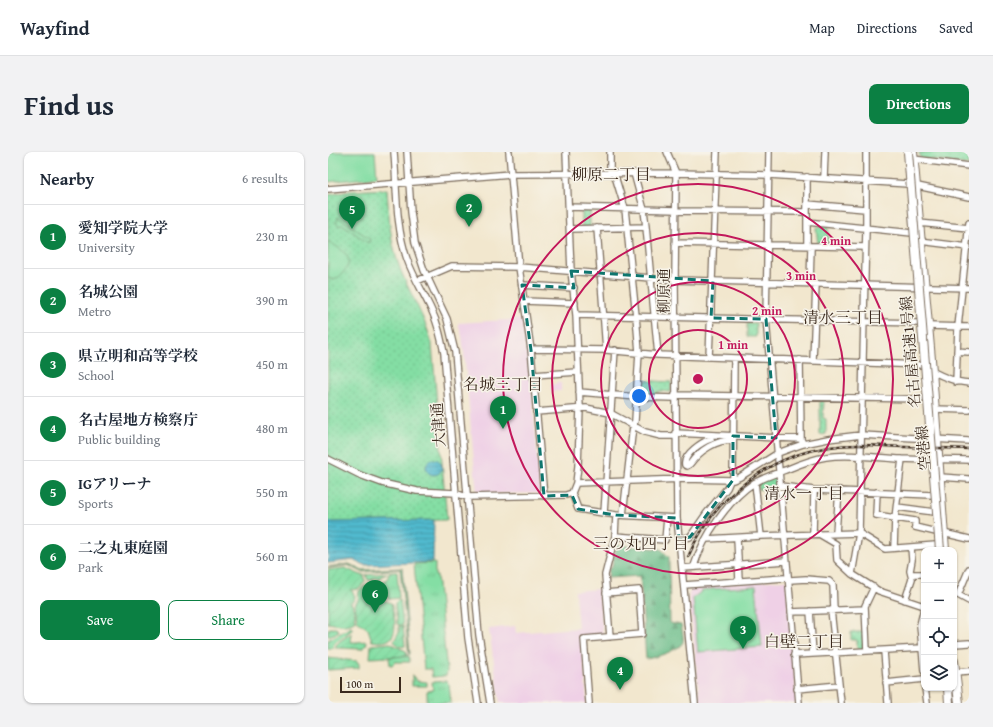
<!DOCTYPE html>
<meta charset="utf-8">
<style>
:root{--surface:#fff;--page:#f2f2f3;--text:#1f2937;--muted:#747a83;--line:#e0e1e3;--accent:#0b8043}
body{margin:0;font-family:"Gentium Book Plus","Noto Serif JP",serif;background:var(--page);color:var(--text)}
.controls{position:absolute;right:12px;bottom:12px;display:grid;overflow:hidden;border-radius:8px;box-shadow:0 1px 3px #0004}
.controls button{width:36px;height:36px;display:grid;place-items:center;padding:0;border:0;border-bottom:1px solid var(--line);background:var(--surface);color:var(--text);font:20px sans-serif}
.scale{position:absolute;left:12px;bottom:10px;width:61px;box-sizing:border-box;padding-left:4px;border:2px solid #3b2a1e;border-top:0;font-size:11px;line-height:14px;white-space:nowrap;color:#3b2a1e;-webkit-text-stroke:3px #f7f3e8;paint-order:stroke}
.you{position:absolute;left:311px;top:244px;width:14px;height:14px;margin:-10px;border:3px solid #fff;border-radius:50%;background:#1a73e8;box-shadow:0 0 0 6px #1a73e833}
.badge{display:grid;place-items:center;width:26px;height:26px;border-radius:50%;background:var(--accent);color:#fff;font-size:13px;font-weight:700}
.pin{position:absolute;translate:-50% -33px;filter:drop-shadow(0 1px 2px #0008)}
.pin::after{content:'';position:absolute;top:21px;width:14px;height:12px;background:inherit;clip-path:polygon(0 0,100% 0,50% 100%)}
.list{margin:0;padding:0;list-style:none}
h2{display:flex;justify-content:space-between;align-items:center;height:52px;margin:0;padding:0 16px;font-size:17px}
h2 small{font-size:13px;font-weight:400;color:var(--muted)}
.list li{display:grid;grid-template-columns:26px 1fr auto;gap:12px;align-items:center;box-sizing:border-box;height:64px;padding:0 16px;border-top:1px solid var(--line)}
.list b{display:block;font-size:15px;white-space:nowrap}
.list p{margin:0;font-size:13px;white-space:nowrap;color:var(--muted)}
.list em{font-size:13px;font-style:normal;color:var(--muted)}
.actions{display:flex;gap:8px;padding:12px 16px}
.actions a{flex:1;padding:9px 0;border:1px solid var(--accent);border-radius:8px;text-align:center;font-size:14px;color:var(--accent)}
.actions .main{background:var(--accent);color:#fff}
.icon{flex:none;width:22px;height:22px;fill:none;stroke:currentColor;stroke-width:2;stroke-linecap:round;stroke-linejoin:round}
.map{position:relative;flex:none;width:641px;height:551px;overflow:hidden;border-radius:8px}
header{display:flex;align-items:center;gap:24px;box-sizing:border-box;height:56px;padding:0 20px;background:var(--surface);border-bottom:1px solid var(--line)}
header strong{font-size:19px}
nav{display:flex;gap:22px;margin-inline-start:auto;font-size:14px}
.intro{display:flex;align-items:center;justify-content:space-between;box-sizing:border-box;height:96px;padding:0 24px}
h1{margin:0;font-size:28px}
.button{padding:10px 18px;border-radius:8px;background:var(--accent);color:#fff;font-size:14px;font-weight:700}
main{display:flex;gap:24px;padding:0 24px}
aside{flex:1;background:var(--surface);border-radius:8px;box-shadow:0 1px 3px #0004}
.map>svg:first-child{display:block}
</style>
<header>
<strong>Wayfind</strong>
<nav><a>Map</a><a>Directions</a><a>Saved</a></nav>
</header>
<div class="intro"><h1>Find us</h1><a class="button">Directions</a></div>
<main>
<aside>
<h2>Nearby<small>6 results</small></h2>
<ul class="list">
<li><span class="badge">1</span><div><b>愛知学院大学</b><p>University</p></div><em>230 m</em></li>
<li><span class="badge">2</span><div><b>名城公園</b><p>Metro</p></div><em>390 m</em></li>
<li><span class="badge">3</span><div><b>県立明和高等学校</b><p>School</p></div><em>450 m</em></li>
<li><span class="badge">4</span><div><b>名古屋地方検察庁</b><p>Public building</p></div><em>480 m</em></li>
<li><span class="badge">5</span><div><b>IGアリーナ</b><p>Sports</p></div><em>550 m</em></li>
<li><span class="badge">6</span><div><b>二之丸東庭園</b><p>Park</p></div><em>560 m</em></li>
</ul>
<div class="actions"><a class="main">Save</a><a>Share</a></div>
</aside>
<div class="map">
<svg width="641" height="551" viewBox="0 0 641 551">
<defs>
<pattern id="grass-tufts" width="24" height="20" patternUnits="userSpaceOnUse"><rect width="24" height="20" fill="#84dea4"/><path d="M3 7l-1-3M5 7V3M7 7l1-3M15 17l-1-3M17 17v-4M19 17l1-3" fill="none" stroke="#73bf8d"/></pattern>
<pattern id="forest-firs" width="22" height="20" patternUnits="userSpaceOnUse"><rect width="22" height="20" fill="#6bbd8a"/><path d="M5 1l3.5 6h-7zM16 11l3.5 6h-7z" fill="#599a70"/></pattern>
<pattern id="park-dots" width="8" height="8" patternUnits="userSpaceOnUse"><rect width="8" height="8" fill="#84dea4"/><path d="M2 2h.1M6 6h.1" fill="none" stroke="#73bf8d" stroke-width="1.8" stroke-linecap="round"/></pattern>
<pattern id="garden-furrows" width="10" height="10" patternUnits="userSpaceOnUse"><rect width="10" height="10" fill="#84dea4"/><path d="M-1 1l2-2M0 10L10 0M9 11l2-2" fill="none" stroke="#73bf8d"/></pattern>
<pattern id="water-rules" width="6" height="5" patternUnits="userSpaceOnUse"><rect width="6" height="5" fill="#51b9ce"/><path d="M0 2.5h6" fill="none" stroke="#4497a7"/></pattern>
</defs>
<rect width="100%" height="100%" fill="#f7f3e8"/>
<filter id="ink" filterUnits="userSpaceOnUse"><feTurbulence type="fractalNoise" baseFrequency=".025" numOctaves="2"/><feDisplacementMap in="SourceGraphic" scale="8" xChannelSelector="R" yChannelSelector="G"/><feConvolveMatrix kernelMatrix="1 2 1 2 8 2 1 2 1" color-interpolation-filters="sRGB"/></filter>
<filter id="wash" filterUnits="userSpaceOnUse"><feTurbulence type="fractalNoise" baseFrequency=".012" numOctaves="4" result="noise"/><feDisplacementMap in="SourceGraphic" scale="16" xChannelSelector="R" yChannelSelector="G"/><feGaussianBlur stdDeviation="0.9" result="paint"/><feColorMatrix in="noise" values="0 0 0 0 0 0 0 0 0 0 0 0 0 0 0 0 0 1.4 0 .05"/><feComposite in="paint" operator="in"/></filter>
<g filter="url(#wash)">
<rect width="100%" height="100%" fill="#f2e7ce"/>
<!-- built -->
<path fill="#efd0e6" d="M 196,167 L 202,212 L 212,341 L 149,342 L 136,200 L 134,184 L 130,171 Z
M 229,231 L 233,231 L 233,239 L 223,239 L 223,233 L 229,232 Z
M 457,428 L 458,429 L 469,551 L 372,551 L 361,443 L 364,434 Z
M 271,437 L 275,484 L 254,486 L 259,551 L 172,551 L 161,477 L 187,474 L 188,481 L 250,476 L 247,439 Z"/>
<!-- grass -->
<path fill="url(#grass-tufts)" stroke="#608461" d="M 107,411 L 107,424 L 109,424 L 119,519 L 118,524 L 104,525 L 103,517 L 96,517 L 86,412 Z
M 61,420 L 69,420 L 71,446 C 58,448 58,446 54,433 L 60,425 Z
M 59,421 L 57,423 L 53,424 L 53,426 L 45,426 L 45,428 L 40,428 L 38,423 Z
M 72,448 L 75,473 L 70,473 L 69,471 L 69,466 L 67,456 L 67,451 L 69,449 Z
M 81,504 L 82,510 L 67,510 L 64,513 L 62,513 L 61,505 Z
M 84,523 L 89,529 L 99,530 L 99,534 L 84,534 Z
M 118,529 L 121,532 L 123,551 L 99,551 L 99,539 L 105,538 L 104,530 Z"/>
<!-- forest -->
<path fill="url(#forest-firs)" stroke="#537454" d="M 289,393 L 333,397 L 341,405 L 342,471 L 353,473 C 354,478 356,485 355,490 C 352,498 326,506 318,507 L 312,424 L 280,426 L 281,417 L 284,414 Z
M 21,412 L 34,418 L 74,416 L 82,502 L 81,503 L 72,417 L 34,420 L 20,413 L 0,416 L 0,415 Z"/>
<!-- park -->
<path fill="url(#park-dots)" stroke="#608461" d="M 591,0 L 641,0 L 641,13 L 592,6 Z
M 59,37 C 61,65 62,92 73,119 C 83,144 98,166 104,193 L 119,368 L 0,370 L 0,43 L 22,39 Z
M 262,58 L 262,75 L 254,76 L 254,59 Z
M 488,75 L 500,75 L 500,93 L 490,93 Z
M 419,171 L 428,171 L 428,185 L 419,185 Z
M 311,228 L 343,230 L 343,240 L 330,239 L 330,243 L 311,244 Z
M 492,249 L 496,249 L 495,266 L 498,267 L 498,282 L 492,283 Z
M 446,323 L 449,324 L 451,339 L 432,337 L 430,338 L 431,330 Z
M 523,480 L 536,480 L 537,497 L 529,497 L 529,488 L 523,488 Z"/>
<!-- garden -->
<path fill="url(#garden-furrows)" stroke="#608461" d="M 17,416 L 33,423 L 36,423 L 37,430 L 31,437 L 23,438 L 27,444 L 26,448 L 22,451 L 24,452 L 27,462 L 26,470 C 18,476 9,472 0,471 L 0,418 Z
M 37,434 C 44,433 46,437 52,438 L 55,448 L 63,451 C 68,470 73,495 44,489 L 40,477 L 29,469 L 27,452 L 30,448 L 31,439 Z
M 71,474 L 75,474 L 77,494 C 73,496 69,493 66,489 L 71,480 Z
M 23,475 L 25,477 L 19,482 L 6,491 L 5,496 L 0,497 L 0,488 Z
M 2,476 L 8,476 L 11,479 L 6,482 L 0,484 L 0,477 Z
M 24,481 L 23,490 L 29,490 L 39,489 L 38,494 L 34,497 L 8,496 L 8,493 L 12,489 Z
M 62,491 L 78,499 L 79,504 L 42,506 L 43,493 Z
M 0,506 L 29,509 L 31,512 L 31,516 L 0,518 Z"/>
<!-- pitch -->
<path fill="#84dea4" stroke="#608461" d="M 0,0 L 47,0 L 49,25 L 0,30 Z
M 10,65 L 42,87 L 40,91 L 14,72 L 12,74 L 8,71 L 10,67 L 9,66 Z
M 0,89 C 10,96 27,103 18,117 C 14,122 12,125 6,128 L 0,126 Z
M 428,434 L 434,495 L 370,500 L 365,446 L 374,439 L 384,437 Z"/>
<!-- water -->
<path fill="url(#water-rules)" stroke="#467276" d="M98 315a8 8 0 1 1 16 0a8 8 0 1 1-16 0Z
M 106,368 L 105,410 L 36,413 L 25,408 L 0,411 L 0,370 Z"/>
</g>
<g filter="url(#ink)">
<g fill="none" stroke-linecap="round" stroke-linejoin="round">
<!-- minor casing -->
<g stroke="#7b6c5c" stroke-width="8">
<path id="minor" d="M 66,0 C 69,35 67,73 79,107 C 85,124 95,140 103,157 C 110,171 113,186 116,201 L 140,486 L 150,551
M 79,0 L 83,60 L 87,91 L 96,118 L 119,167 L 127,200 L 151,483 L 162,551
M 181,0 L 191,115 L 203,198 L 216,344
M 238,0 L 243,119 L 248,163 L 252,256 L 250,314 L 248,331
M 282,0 L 282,21
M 339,0 L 348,21 L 347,128 L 349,366 L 367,551
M 441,0 L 438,167 L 471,551
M 585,7 L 641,14
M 286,21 L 297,57 L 308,164 L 311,200 L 307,269 L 305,274 L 295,363
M 306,21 L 316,58 L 318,75 L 330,203
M 479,25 L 479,94
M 496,26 L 497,0
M 0,37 L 183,22 L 348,21 L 441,23 L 580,32 L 641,45
M 479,52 L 537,57
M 241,55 L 348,58
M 348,59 L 479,60
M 479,70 L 584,81
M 591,71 L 641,76
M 269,76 L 278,198
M 242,77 L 318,75
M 592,89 L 640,95
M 347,91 L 537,95
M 89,129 L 124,114 L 191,115 L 347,128 L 641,136
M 482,132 L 483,95
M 194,133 L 246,136
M 196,149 L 247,151
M 248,163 L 590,171
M 599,174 L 641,175
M 203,197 L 278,198 L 330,203 L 594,213 C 608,222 624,230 641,231
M 629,199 L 641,200
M 381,205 L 389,0
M 472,208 L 473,287
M 485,208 L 488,132
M 205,223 L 250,220
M 628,230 L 630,175 L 641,71
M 251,240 L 309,245 L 347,246
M 347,243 L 596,247
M 606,257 L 641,258
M 208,260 L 258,256 L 282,261 L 317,280 L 333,284 L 347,284
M 347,281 L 473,287 L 475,292
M 383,287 C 374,290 355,302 357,313 L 359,314 L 362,312 C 372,298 388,288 405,288
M 0,307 L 32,323 L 54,331 L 89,339 L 127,341 L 139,345 L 238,343 L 244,341 L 248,331 L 356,327 L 405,328 L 412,325 L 450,301 L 475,292 L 500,287 L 533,283 L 641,289
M 612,325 L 641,327
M 405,328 L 406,206
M 427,331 L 433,384
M 452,334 L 486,338 L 604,343
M 549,340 L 548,363 L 587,369 L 587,375 L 608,380
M 244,341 L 250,357 L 288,363 L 349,366
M 569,355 L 606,360
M 276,361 L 287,198
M 508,381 L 511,338
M 615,381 L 641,387
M 485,382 L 486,338
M 491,382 L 508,392 L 509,408 L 524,422 L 551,439 L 596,454
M 287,384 L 337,388 L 339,366
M 409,386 L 411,429
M 351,387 L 362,385 L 378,362 L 399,336 L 402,329
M 378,387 L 433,384 L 531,381 L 557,397 L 608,393
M 566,396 L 567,366 L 574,307
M 366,414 C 375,385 400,348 426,331 C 437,325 449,321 460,317 C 472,312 484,307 498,305 C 521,301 550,306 574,307 C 596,308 619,307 641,308
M 354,416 L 458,409
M 641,417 L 630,443 L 641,449
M 524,422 L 531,381 L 538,77 L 538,0
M 584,422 L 596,422
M 356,433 L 456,426 L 462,428 L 478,427 L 501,429 L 505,433 L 506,458
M 577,448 L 584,427 L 582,419 L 584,408 L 583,395
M 596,456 L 592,473 L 596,519
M 503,458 L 513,551
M 482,459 L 485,502
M 463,460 L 537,457
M 282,485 L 277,423 L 287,384 L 288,363
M 626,492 L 641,491
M 539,499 L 537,454 L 546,435
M 556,499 L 560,551
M 466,503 L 594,496
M 627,520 L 641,519
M 558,531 L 596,527
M 597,536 L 599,551
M 469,537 L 511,533
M 261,551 L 256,487 L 314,482 L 311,438 L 278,441"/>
</g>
<!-- highway casing -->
<g stroke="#7b6c5c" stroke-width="10">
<path id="highway" d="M 585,0 L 604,219 L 617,398
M 626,509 L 631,551
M 620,536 L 621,551"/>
</g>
<!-- minor -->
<use href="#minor" stroke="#fff" stroke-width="5.5"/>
<!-- highway -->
<use href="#highway" stroke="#fff" stroke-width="8"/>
<!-- rail casing -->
<g stroke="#3b2a1e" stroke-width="2.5">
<path id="rail" d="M 360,405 C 385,346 439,304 502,295 C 527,291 552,294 577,295 C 599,296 620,296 641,297"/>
</g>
<!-- rail -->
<use href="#rail" stroke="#f7f3e8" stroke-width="1" stroke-dasharray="3" stroke-linecap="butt"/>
<!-- highway-bridge casing -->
<g stroke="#7b6c5c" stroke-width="10" stroke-linecap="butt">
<path id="highway-bridge" d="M 580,0 L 612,398"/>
</g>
<!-- highway-bridge -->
<use href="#highway-bridge" stroke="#fff" stroke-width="8"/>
</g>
</g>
<!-- marked area -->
<path fill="none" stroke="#0f766e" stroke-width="3" stroke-dasharray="8 5" stroke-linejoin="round" d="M 243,119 L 385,129 L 383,166 L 438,167 L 448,286 L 405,284 L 405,328 L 362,385 L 351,387 L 349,366 L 288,363 L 250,357 L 244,343 L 216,344 L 203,198 L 194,133 L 246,136 Z"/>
<!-- distance rings -->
<g fill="none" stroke="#c2185b" stroke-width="2">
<circle cx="370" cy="227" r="49"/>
<circle cx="370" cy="227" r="97"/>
<circle cx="370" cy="227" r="146"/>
<circle cx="370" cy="227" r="195"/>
</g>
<g text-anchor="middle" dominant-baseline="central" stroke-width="3" stroke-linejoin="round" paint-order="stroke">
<!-- street labels -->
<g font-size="15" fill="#3b2a1e" stroke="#f7f3e8">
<text transform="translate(335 139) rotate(-90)">柳原通</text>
<text transform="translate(582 200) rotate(-95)">名古屋高速1号線</text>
<text transform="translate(110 273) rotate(-94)">大津通</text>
<text transform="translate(595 296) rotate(-95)">空港線</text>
</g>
<!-- neighbourhood labels -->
<g font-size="16" fill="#3b2a1e" stroke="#f7f3e8">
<text x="283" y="22">柳原二丁目</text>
<text x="515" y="165">清水三丁目</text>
<text x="175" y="232">名城三丁目</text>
<text x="476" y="341">清水一丁目</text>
<text x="313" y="391">三の丸四丁目</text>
<text x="476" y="489">白壁二丁目</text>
</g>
</g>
<circle cx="370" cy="227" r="6" fill="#c2185b" stroke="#f7f3e8" stroke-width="2"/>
<g font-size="12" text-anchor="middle" font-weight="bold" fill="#c2185b" stroke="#f7f3e8" stroke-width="3" stroke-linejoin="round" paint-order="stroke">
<text x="508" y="93">4 min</text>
<text x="473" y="128">3 min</text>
<text x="439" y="163">2 min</text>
<text x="405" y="197">1 min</text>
</g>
</svg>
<div class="controls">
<button>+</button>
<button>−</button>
<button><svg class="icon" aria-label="locate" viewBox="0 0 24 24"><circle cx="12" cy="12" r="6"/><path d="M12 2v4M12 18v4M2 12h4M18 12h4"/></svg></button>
<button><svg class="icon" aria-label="layers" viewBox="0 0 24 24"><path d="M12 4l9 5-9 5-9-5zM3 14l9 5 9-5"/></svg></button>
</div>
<div class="scale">100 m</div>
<div class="you"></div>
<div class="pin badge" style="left:175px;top:277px">1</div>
<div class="pin badge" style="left:141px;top:75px">2</div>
<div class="pin badge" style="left:415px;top:497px">3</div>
<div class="pin badge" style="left:292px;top:538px">4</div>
<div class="pin badge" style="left:24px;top:77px">5</div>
<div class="pin badge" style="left:47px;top:461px">6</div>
</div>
</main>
